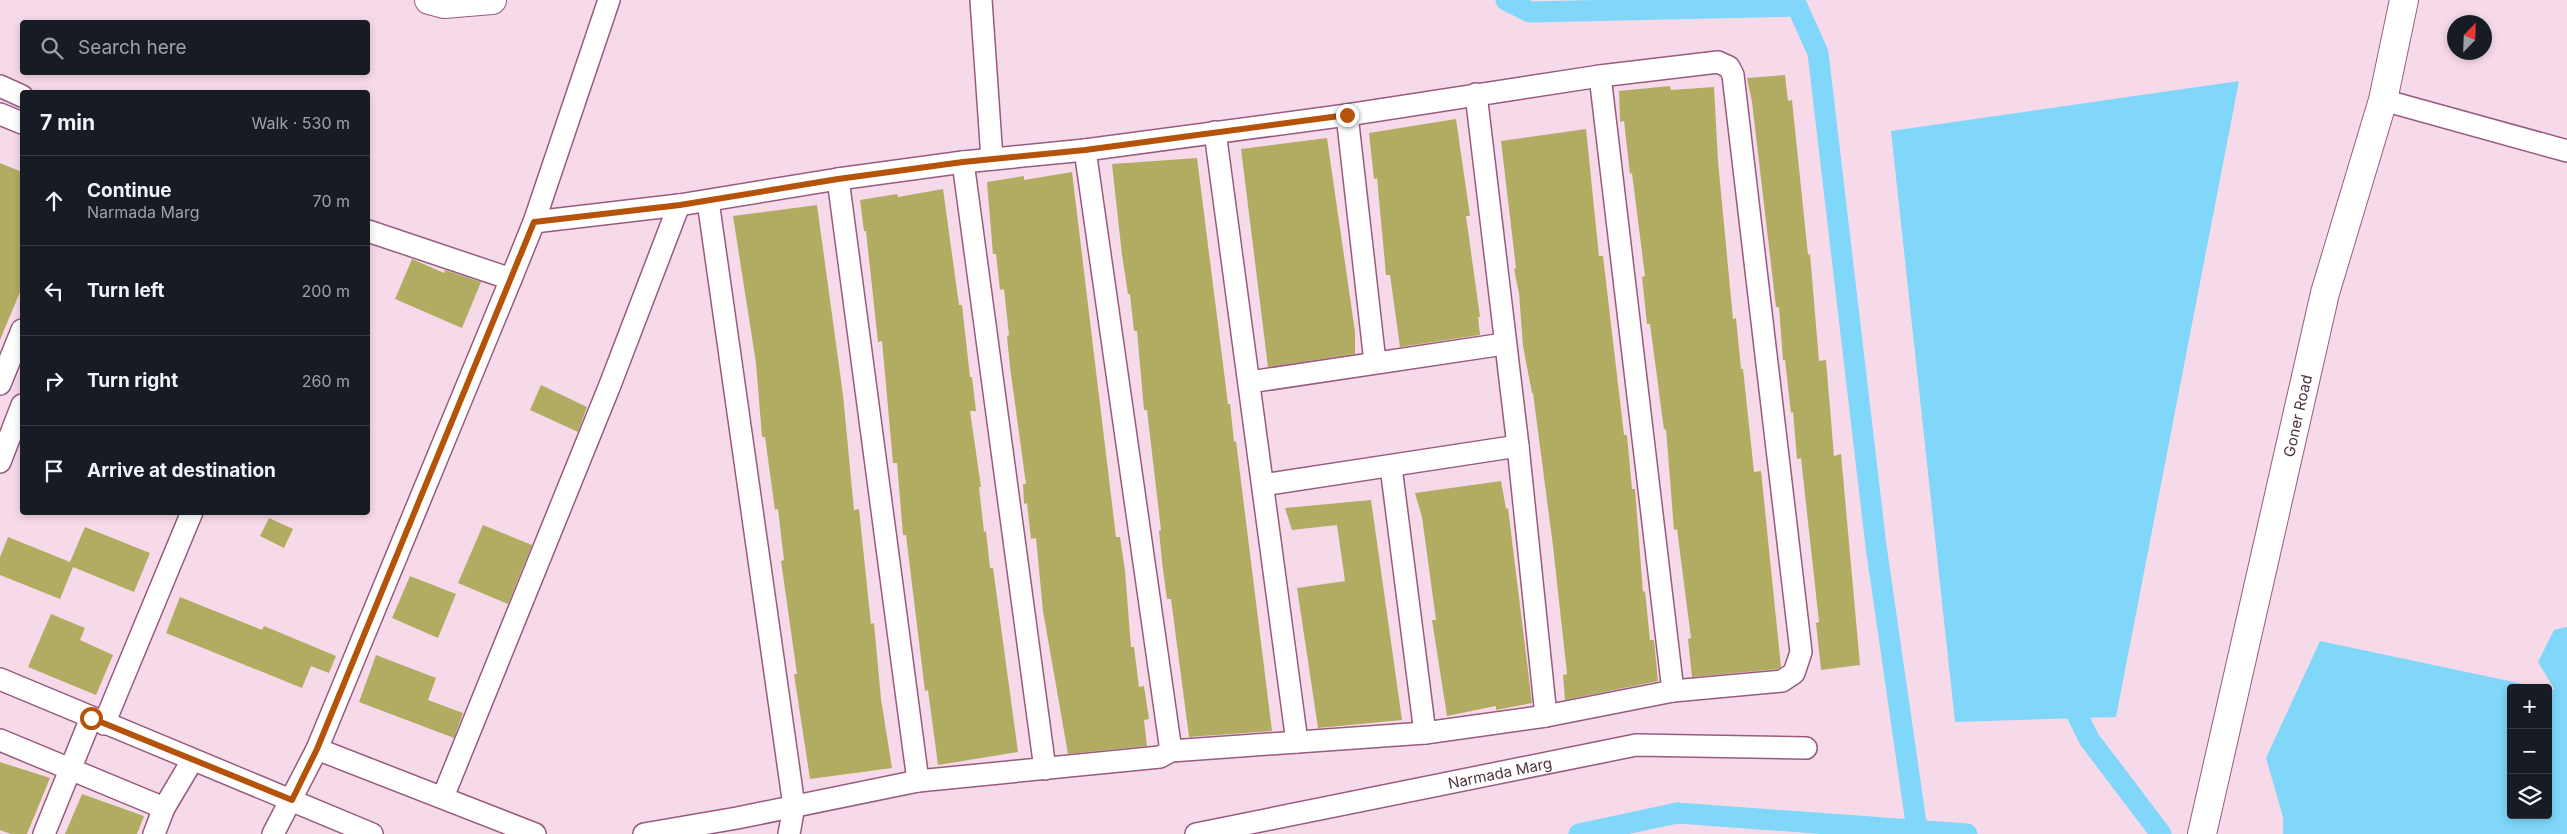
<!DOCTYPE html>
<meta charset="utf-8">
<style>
:root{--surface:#171b24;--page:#242831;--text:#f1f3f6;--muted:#9ea1a6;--line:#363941}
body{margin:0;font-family:Inter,sans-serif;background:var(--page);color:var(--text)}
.controls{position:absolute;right:15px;bottom:15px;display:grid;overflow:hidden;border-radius:5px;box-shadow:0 2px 8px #0003}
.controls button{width:45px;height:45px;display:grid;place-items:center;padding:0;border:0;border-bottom:1px solid var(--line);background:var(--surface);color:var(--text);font:25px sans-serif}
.compass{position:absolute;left:2447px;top:15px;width:45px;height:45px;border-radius:50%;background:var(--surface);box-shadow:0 2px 8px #0003;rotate:23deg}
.stop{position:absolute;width:15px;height:15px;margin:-11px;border:4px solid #b45309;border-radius:50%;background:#fff}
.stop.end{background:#b45309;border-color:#fff;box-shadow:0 1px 5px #0008}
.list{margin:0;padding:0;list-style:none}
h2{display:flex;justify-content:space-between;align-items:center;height:65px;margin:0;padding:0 20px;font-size:21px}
h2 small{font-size:16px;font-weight:400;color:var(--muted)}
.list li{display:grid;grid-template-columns:32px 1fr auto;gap:15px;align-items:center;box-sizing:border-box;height:90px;padding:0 20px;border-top:1px solid var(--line)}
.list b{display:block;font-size:19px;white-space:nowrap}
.list p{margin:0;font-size:16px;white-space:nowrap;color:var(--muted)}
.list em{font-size:16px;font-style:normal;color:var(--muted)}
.icon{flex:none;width:28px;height:28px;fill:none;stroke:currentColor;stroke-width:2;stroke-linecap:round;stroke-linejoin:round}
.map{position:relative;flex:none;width:2567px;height:834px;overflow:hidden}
.search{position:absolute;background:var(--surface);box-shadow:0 2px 8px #0003;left:20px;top:20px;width:350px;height:55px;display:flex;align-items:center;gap:12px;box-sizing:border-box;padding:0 18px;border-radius:5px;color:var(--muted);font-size:19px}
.panel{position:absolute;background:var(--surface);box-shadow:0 2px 8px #0003;left:20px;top:90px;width:350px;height:425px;border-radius:5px}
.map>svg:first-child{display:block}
</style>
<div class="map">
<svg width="2567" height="834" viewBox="0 0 2567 834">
<rect width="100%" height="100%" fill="#f7dae9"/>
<!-- water -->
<path fill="#80d7f9" d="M 2239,81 L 2116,717 L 1955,722 L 1891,131 Z
M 2567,627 L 2567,834 L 2283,834 L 2283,817 L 2266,758 L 2320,641 L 2542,688 L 2511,688 L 2511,815 L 2548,815 L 2548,689 L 2555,690 L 2538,662 L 2554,630 Z"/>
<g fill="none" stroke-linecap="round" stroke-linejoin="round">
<!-- canal -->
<path stroke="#80d7f9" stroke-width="21" d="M 1506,0 L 1530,12 L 1797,6 L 1818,53 L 1876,546 L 1917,830
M 2066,692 L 2089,739 L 2161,834
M 1579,834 L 1677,813 L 1967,834"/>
</g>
<!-- building -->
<path fill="#b1ac62" d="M 1785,75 L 1788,101 L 1792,100 L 1808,255 L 1810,254 L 1819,361 L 1826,360 L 1834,456 L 1841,454 L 1860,665 L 1821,670 L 1816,623 L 1819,622 L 1801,458 L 1797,459 L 1793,412 L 1791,413 L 1785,360 L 1783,360 L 1779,307 L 1776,307 L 1752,102 L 1747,78 Z
M 1670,86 L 1671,90 L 1714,87 L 1718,161 L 1733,319 L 1736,318 L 1741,369 L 1743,369 L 1754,472 L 1761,471 L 1781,667 L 1778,669 L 1692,677 L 1688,639 L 1691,638 L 1677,529 L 1674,530 L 1666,429 L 1664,430 L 1650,324 L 1647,324 L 1642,277 L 1645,276 L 1632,173 L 1630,174 L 1624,121 L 1620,122 L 1619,91 Z
M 1456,119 L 1470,216 L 1466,216 L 1480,317 L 1478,317 L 1480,335 L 1400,347 L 1390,275 L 1386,275 L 1377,178 L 1374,179 L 1369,133 Z
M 1586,129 L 1599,256 L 1603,256 L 1624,435 L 1627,435 L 1632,489 L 1635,489 L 1643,592 L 1645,591 L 1650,640 L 1654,640 L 1658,681 L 1565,700 L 1563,675 L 1567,674 L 1553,546 L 1533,393 L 1532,393 L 1523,346 L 1519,293 L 1514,269 L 1516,268 L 1501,141 Z
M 1327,138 L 1355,332 L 1355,354 L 1268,367 L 1241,149 Z
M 1197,158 L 1228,404 L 1230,404 L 1234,442 L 1236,441 L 1272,731 L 1189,737 L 1171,599 L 1167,599 L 1162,562 L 1159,531 L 1161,530 L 1147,410 L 1144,410 L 1137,331 L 1134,331 L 1130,294 L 1128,294 L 1122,255 L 1112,164 Z
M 0,163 L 22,172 L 22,287 L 0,340 Z
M 1072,172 L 1116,537 L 1120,537 L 1125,571 L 1131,647 L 1134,647 L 1139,687 L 1144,686 L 1149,719 L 1144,720 L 1147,746 L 1068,754 L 1043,611 L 1036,538 L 1031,539 L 1027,503 L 1024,504 L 1023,484 L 1026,484 L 1010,367 L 1007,336 L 1009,335 L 1004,289 L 1000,290 L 996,254 L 993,254 L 987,182 L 1024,176 L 1024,180 Z
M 943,189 L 959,305 L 962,305 L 970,377 L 972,377 L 976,411 L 970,411 L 981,487 L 979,487 L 984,532 L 986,531 L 990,568 L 993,568 L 1018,752 L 938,765 L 928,690 L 925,691 L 906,535 L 903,535 L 897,463 L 893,463 L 882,341 L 878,342 L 866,231 L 864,231 L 860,200 L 897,194 L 898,197 Z
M 817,205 L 843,395 L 854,510 L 859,509 L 867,586 L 871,624 L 874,623 L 881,699 L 892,768 L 810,779 L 794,674 L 797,674 L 781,561 L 784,560 L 778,509 L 775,510 L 765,437 L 762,437 L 756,363 L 733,216 Z
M 412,259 L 444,273 L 445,270 L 481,282 L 462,328 L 395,299 Z
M 541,385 L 587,407 L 578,432 L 530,410 Z
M 1501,481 L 1506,509 L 1508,508 L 1532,703 L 1496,710 L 1496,706 L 1447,716 L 1432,620 L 1436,620 L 1422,517 L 1415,493 Z
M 1371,500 L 1402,720 L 1318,728 L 1297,588 L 1345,581 L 1337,525 L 1292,530 L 1285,508 Z
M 269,518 L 293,529 L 284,548 L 260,536 Z
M 483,525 L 532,545 L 508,604 L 458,583 Z
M 85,527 L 150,553 L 134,592 L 73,567 L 60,599 L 0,575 L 0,557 L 8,537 L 70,562 Z
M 410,576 L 456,594 L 438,638 L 392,618 Z
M 180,597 L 262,630 L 264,626 L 336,656 L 329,673 L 311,666 L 302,688 L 166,633 Z
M 51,614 L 85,628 L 80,640 L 113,655 L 96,695 L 28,667 Z
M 376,655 L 436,678 L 428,700 L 463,713 L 454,738 L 359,702 Z
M 0,762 L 50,778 L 27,834 L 11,834 L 0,830 Z
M 82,794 L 144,816 L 137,834 L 65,834 Z"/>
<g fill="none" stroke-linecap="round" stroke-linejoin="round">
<!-- minor casing -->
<g stroke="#995a7f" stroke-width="24">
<g id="minor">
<path d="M 981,0 L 992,159"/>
<path d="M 1600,76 L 1673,691"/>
<path d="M 0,86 L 22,96"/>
<path d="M 1476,94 L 1518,446 L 1546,716"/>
<path d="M 2383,100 L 2567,151"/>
<path d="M 0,114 L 22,123"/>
<path d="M 1347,115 L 1375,362"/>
<path d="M 1215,132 L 1297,742"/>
<path d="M 1085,150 L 1171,751"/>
<path d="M 963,162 L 1045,769"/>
<path d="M 838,179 L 918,781"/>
<path d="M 708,201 L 794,806 L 789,834"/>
<path d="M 534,222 L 679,205 L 838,179 L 963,162 L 1085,150 L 1347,115 L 1600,76 L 1718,62 L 1729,67 L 1733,75 L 1801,652 L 1794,673 L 1782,681 L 1673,691 L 1546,716 L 1425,733 L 1171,751 L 1160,757 L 918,781 L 737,818 L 644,834"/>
<path d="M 368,231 L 511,279"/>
<path d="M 1250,382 L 1504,344"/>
<path d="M 0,384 L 22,330"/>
<path d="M 0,462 L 22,405"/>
<path d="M 1391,467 L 1425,733"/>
<path d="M 1263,485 L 1518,446"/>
<path d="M 0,679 L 372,834"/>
<path d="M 104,724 L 192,512"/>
<path d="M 0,740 L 164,808"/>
<path d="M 317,749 L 535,834"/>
<path d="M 443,797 L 610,385 L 679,205"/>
<path d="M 44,834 L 91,718"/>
<path d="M 154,834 L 164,808 L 192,761"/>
<path d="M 273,834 L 317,749 L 511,279 L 534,222 L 609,0"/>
<path id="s1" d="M 1196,834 L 1636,745 L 1806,748"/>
</g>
</g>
<!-- tertiary casing -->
<g stroke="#995a7f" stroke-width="30">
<g id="tertiary">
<path d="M 429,0 L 444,4 L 492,0"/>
<path id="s2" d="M 2202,834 L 2325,293 L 2383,100 L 2404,0"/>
</g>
</g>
<!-- minor -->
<use href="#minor" stroke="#fff" stroke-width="21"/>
<!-- tertiary -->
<use href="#tertiary" stroke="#fff" stroke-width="28"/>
</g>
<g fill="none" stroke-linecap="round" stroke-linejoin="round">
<!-- route -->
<path stroke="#b45309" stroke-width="6" d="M 91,718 L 292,800 L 317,749 L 534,222 L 680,205 L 838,179 L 963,162 L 1085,150 L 1347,115"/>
</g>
<g text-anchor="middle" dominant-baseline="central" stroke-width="4" stroke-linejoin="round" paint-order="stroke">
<!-- street labels -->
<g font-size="15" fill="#4e3242" stroke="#f7dae9">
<text stroke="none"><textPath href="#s2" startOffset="429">Goner Road</textPath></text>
<text stroke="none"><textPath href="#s1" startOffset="310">Narmada Marg</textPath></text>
</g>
</g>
</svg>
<div class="controls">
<button>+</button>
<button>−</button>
<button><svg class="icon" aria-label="layers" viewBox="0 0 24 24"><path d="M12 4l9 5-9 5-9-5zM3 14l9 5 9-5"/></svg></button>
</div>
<svg class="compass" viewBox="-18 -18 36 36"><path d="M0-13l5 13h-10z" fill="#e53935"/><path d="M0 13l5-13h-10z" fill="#9ea1a6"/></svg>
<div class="stop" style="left:91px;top:718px"></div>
<div class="stop end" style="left:1347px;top:115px"></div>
<div class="search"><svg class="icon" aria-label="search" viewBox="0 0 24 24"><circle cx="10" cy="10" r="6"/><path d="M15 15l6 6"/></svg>Search here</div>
<section class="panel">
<h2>7 min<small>Walk · 530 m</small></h2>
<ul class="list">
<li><svg class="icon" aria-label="ahead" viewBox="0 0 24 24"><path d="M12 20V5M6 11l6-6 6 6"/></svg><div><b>Continue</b><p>Narmada Marg</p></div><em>70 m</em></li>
<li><svg class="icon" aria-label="left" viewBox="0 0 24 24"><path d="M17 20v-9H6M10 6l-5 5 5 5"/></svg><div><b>Turn left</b></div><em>200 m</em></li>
<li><svg class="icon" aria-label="right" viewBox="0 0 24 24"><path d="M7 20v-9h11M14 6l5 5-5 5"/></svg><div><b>Turn right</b></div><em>260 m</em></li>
<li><svg class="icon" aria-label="arrive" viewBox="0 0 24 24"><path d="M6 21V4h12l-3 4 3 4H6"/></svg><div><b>Arrive at destination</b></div></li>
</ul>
</section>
</div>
